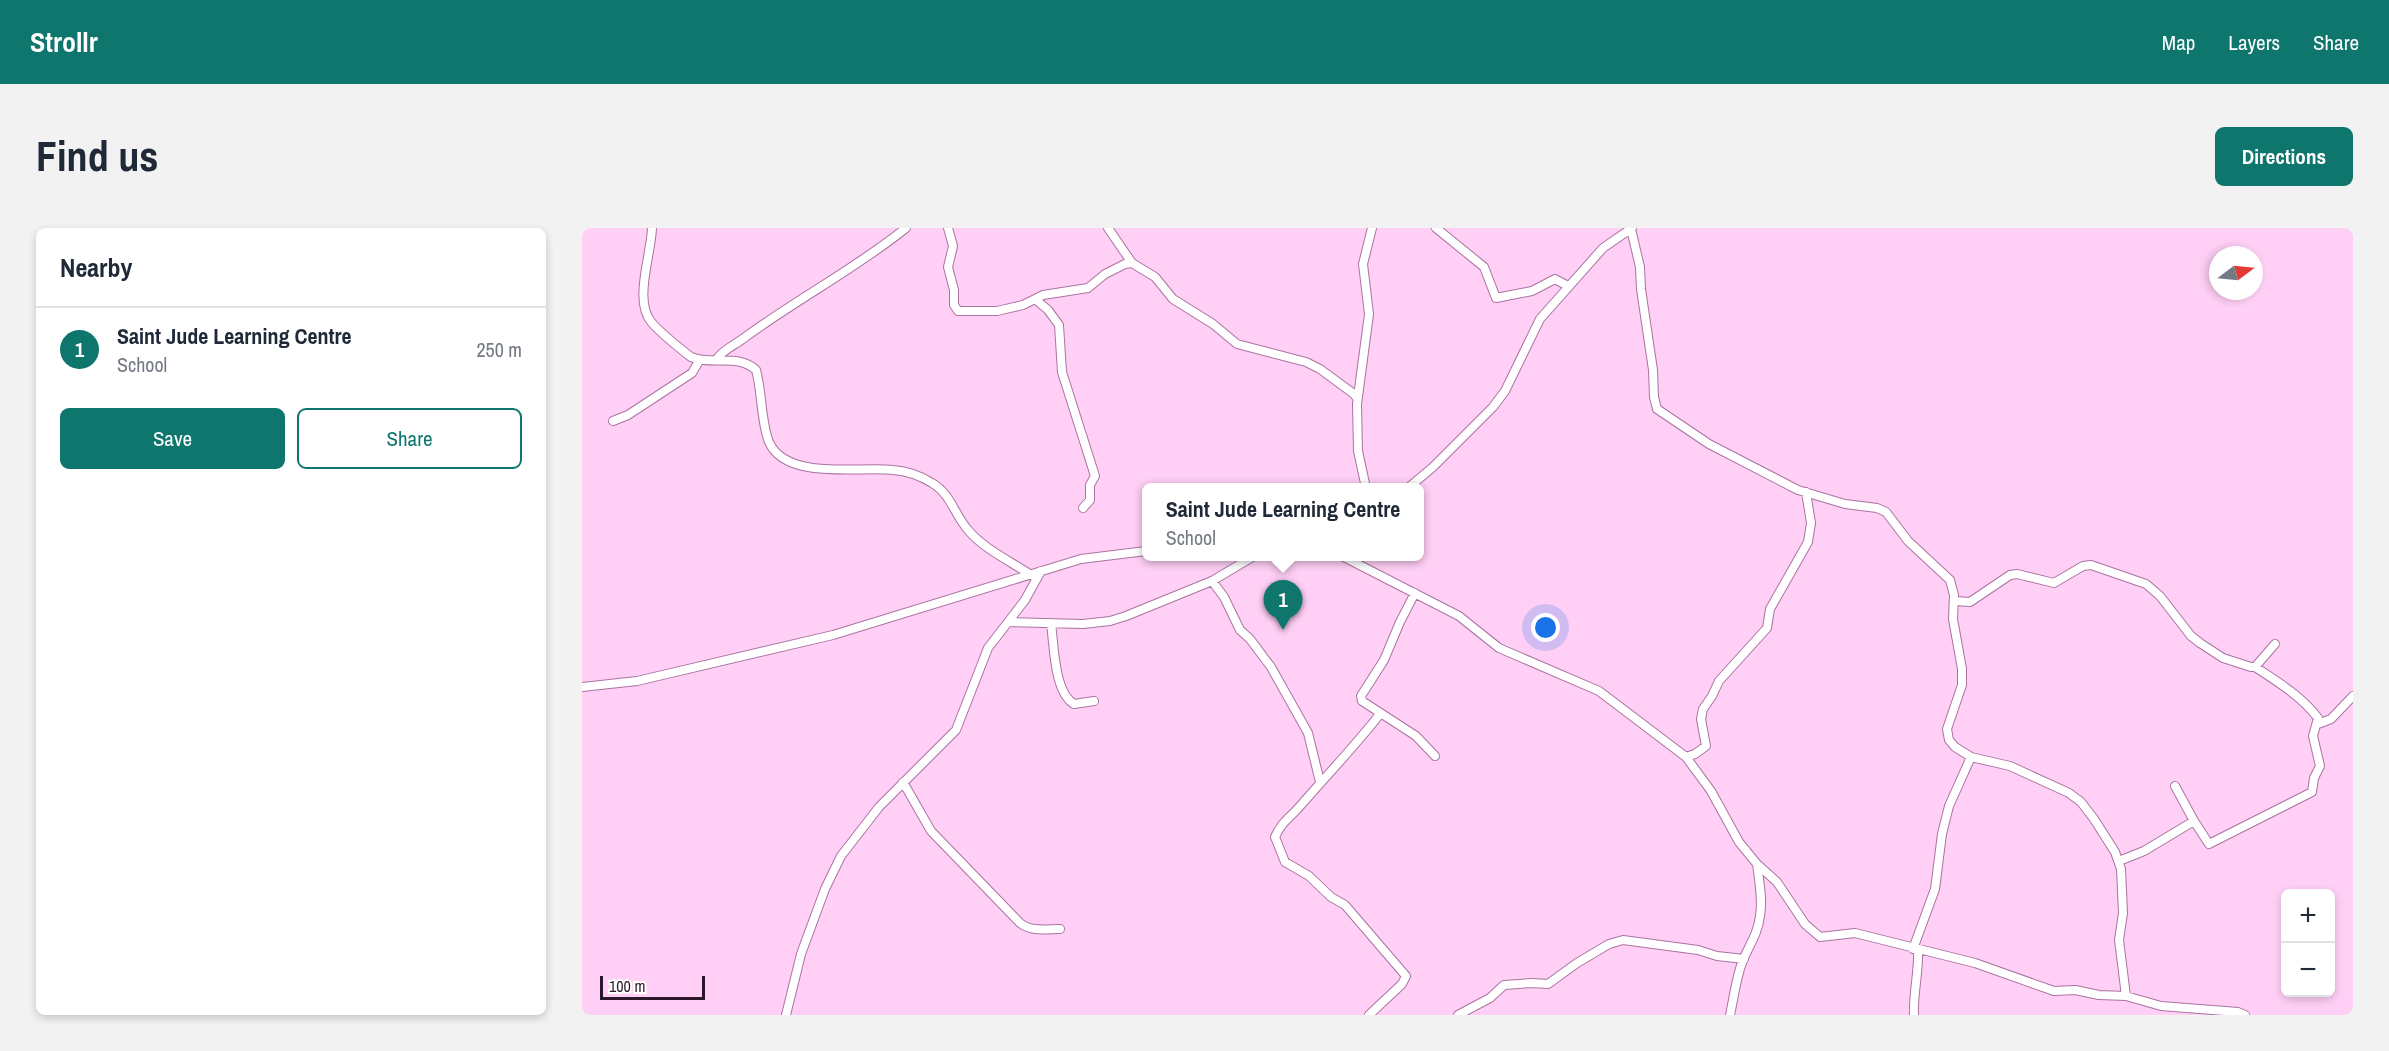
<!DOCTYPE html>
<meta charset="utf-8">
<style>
:root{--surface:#fff;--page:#f2f2f3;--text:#1f2937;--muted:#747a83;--line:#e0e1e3;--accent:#0f766e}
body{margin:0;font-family:"Archivo Narrow",sans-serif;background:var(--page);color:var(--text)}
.controls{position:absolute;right:18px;bottom:18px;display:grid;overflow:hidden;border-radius:9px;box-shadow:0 3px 9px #0003}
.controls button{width:54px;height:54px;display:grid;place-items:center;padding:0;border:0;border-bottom:2px solid var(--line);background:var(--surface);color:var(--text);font:30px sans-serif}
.compass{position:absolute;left:1627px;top:18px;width:54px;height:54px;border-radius:50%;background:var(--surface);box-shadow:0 3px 9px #0003;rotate:74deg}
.scale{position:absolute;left:18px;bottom:15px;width:105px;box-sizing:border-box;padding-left:6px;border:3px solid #2d172a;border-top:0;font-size:16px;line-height:21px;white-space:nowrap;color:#2d172a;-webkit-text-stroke:4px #fff;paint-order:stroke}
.you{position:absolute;left:964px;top:400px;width:21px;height:21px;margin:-15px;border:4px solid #fff;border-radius:50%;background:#1a73e8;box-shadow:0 0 0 9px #1a73e833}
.badge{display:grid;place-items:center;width:39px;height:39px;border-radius:50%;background:var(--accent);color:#fff;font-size:20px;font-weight:700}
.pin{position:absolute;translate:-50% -50px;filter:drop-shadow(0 2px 3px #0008)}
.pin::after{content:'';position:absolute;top:32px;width:21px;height:18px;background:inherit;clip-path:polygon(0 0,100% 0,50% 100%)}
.popup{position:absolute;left:560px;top:255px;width:282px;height:78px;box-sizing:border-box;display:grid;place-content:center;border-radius:9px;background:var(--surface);filter:drop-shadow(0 2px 4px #0005);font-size:20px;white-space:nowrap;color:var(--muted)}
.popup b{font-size:22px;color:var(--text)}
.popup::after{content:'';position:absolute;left:50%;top:100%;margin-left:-12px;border:12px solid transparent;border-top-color:var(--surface)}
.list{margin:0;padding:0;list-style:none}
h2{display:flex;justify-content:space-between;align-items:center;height:78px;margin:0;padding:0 24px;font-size:26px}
h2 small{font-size:20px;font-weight:400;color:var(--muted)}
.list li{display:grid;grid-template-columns:39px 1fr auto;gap:18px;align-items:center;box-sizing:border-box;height:84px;padding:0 24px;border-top:2px solid var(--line)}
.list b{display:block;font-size:22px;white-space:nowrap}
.list p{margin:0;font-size:20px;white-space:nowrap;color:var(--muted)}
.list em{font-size:20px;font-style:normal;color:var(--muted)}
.actions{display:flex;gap:12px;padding:18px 24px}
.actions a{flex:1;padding:14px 0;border:2px solid var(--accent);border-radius:9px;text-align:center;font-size:21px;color:var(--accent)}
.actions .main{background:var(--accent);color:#fff}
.map{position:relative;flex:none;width:1771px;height:787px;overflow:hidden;border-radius:9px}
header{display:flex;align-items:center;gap:36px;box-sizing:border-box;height:84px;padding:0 30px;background:var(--accent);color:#fff}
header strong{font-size:28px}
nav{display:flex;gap:33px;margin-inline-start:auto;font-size:21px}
.intro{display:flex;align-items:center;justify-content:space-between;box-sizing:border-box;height:144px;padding:0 36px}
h1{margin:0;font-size:42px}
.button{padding:15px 27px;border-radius:9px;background:var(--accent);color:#fff;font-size:21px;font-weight:700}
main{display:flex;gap:36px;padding:0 36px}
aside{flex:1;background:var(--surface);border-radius:9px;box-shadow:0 3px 9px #0003}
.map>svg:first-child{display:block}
</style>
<header>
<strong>Strollr</strong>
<nav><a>Map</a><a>Layers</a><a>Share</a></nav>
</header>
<div class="intro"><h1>Find us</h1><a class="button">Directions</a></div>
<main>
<aside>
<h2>Nearby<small></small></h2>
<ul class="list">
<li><span class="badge">1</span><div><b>Saint Jude Learning Centre</b><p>School</p></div><em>250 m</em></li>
</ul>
<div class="actions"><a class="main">Save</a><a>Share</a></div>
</aside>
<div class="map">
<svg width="1771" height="787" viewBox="0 0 1771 787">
<rect width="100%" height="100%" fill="#ffcff6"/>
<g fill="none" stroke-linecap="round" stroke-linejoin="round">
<!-- street casing -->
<g stroke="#aa73a0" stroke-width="10">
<path id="street" d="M 70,0 C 69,28 51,74 70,95 C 82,108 96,119 109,129 C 131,138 155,125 174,142 C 180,163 179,195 187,214 C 204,253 278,238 311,242 C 324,243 339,248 350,255 C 369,266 372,286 386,302 C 402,321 428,333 449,347
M 366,0 L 371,18 L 366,39 L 372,62 L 372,77 L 376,83 L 415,83 L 441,77 L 461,67 L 506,60 L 523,46 L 543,36 L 550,35 L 573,49 L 591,71 L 631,96 L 655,116 L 724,134 L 738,141 L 772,166 L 775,170
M 526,0 L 550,35
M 854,0 L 902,39 L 914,70 L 950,63 L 973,51 L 986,58
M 1049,1 L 1058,39 L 1059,61 L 1071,142 L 1072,169 L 1075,181 L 1127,216 L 1216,262 L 1263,276 L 1295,280 L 1304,284 L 1326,313 L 1368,352 L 1372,367 L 1371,391 L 1380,441 L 1380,457 L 1365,501 L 1367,512 L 1373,519 L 1389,529 L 1428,538 L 1487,565 L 1499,574 L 1512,591 L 1533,624 L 1539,641 L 1541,685 L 1537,712 L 1544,768
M 453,71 L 466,82 L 477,97 L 480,144 L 513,248 L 508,257 L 508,272 L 501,280
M 134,132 C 140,122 153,117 162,110 C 215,71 273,41 324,0
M 31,193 L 46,187 L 110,145 L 117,133
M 784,260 L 776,223 L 775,176 L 787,86 L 781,36 L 790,0
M 826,260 L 851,239 L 911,179 L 923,163 L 958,91 L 1021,20 L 1050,0
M 760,328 L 877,388 L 917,420 L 1017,463 L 1104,529 L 1129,563 L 1157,614 L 1175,636 L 1195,654 L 1223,696 L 1238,709 L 1273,705 L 1393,735 L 1472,763 L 1493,762 L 1517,767 L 1544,768 L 1579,778 L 1656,784 L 1663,787
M 630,353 L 642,369 L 658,402 L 668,411 L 689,439 L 726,505 L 738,554
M 833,365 L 818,394 L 802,432 L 779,468 L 780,473 L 834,508 L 853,528
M 1373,373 L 1388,374 L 1428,347 L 1435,346 L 1472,355 L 1501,338 L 1509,337 L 1564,356 L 1578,368 L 1609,408 L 1618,415 L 1641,430 L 1669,439 L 1673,439 L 1693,416
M 427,394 L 501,396 L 528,393 L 544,388 L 630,353 L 672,328
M 469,395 C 472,417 472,464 492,476 L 512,473
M 0,459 L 55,453 L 251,407 L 499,331 L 564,323
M 1736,496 L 1749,491 L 1771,468
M 1104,529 L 1113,526 L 1124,518 L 1119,491 L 1121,481 L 1130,468 L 1137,453 L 1185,400 L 1188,381 L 1226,314 L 1229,295 L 1224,264
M 321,554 L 349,603 L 438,695 C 449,704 465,701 478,701
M 1593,558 L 1612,593 L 1627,616 L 1730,564 L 1732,550 L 1738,538 L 1731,508 L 1736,490 C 1719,468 1696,454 1673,439
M 1537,633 L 1562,623 L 1612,593
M 1331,721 L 1353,661 L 1360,606 L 1367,578 L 1389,529
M 204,787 L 219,726 L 243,661 L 259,628 L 297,579 L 374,502 L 406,420 L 443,372 L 459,343
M 787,787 L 820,756 L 824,748 L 763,677 L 749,669 L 727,648 L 703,634 L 693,609 C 700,593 708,590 719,577 C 745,547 773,518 798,486
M 876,787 L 908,770 L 922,757 L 950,755 L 966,756 L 995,735 L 1027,716 L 1041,712 L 1116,722 L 1135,728 L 1162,731
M 1148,787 C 1152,769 1154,749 1161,732 C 1168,716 1176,705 1178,688 C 1181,671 1177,653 1175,636
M 1332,787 C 1331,765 1337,744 1336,722"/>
</g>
<!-- street -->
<use href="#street" stroke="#fff" stroke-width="8"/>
</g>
</svg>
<div class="controls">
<button>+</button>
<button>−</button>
</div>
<svg class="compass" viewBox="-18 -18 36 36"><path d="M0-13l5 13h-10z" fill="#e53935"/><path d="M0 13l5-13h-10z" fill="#747a83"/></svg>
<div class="scale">100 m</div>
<div class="you"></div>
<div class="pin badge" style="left:701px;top:402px">1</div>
<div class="popup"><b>Saint Jude Learning Centre</b>School</div>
</div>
</main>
